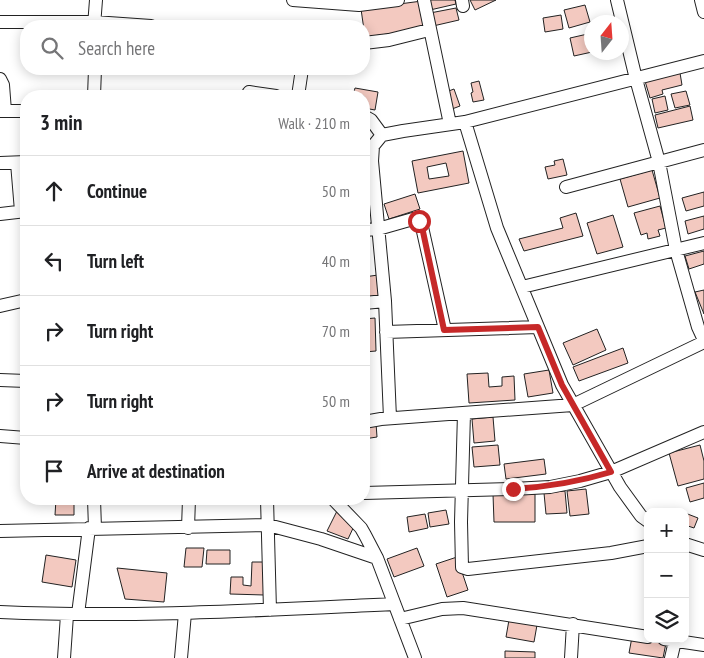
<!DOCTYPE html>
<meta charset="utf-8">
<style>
:root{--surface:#fff;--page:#f2f2f2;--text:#202124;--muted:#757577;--line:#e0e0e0}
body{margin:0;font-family:"PT Sans Narrow",sans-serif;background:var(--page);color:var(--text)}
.controls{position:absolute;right:15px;bottom:15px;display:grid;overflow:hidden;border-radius:10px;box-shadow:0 2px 12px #0003}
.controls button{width:45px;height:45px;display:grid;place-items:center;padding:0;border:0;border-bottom:1px solid var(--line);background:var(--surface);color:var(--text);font:25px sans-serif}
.compass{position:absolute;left:584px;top:15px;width:45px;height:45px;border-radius:50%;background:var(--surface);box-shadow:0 2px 12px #0003;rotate:17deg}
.stop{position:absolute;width:15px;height:15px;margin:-11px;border:4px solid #c62828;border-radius:50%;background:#fff}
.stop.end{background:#c62828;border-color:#fff;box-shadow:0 1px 5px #0008}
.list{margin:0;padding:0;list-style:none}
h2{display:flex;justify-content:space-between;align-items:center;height:65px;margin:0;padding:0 20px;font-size:21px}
h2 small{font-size:16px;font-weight:400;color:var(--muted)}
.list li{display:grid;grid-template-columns:32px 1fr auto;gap:15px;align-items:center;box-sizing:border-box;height:70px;padding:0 20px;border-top:1px solid var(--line)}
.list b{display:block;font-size:19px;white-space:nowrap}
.list em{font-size:16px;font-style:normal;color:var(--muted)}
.icon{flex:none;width:28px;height:28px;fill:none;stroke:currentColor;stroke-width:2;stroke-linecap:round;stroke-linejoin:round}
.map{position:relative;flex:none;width:704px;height:658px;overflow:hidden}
.search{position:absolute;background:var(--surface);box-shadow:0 2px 12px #0003;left:20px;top:20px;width:350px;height:55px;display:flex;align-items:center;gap:12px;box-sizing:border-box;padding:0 18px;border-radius:20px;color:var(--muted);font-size:19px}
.panel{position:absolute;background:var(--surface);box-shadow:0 2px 12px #0003;left:20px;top:90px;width:350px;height:415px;border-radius:20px}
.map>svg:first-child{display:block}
</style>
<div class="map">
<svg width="704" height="658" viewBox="0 0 704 658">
<rect width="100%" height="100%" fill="#fff"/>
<!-- building -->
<path fill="#f3c9c0" stroke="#222" fill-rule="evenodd" d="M 428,0 L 455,0 L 456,4 L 430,10 Z
M 470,0 L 496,0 L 475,10 Z
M 422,1 L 426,29 L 365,37 L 361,9 Z
M 585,5 L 590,22 L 569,28 L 564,10 Z
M 456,8 L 459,20 L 433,26 L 430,13 Z
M 561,15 L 563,29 L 545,32 L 543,18 Z
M 592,33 L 592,52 L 574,56 L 570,38 Z
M 680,73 L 682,85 L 662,90 L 663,94 L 650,98 L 645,81 Z
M 479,81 L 484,100 L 473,102 L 471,93 L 473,92 L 471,83 Z
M 355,88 L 378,92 L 375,110 L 364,108 L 364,96 L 353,96 Z
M 454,89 L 460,106 L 452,109 L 446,92 Z
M 686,91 L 690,105 L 675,108 L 671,94 Z
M 665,96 L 668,110 L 655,113 L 652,99 Z
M 690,106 L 693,120 L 658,128 L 655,115 Z
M 463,151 L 469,183 L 418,193 L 412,161 ZM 446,163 L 449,176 L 429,179 L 427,167 Z
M 563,159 L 567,175 L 548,179 L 545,167 L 555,165 L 554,161 Z
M 652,170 L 660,198 L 628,207 L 620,179 Z
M 704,192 L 704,206 L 686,211 L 682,198 Z
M 415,194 L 420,209 L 389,219 L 384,204 Z
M 660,206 L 666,228 L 658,230 L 660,236 L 648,239 L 647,233 L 641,235 L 634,213 Z
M 576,213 L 583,236 L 524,251 L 519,239 L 563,228 L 560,218 Z
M 613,215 L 623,247 L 597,254 L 587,223 Z
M 704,216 L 704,229 L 688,234 L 685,221 Z
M 704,251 L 704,264 L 689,269 L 685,256 Z
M 378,275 L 382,298 L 364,301 L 364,277 Z
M 704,290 L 704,314 L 695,292 Z
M 375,318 L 376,351 L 364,352 L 364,319 Z
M 597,329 L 606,350 L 573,365 L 563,343 Z
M 623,348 L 628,363 L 579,381 L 573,367 Z
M 549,370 L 553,393 L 528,397 L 524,374 Z
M 488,373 L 489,387 L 502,386 L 502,377 L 514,376 L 515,400 L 469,403 L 467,374 Z
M 493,417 L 495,441 L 474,443 L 472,419 Z
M 376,423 L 377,437 L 364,439 L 364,424 Z
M 498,445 L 500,465 L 474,467 L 472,447 Z
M 700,445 L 704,461 L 704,479 L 678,486 L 669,453 Z
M 544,459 L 546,474 L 506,479 L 504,464 Z
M 22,464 L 26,464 L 26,482 L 21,482 Z
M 704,483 L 704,498 L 690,502 L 686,488 Z
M 586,489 L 589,514 L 570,516 L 567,491 Z
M 565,491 L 567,513 L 546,514 L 544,493 Z
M 493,494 L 535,494 L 535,522 L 494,522 Z
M 56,499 L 74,499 L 74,515 L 55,515 Z
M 339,507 L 355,524 L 348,539 L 327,531 Z
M 446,510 L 449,524 L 430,527 L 428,513 Z
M 685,513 L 698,518 L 694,528 L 685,525 Z
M 425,514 L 428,528 L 409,532 L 407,517 Z
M 186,548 L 204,548 L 202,567 L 184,567 Z
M 417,548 L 424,566 L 394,577 L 387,559 Z
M 207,550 L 230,550 L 230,564 L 206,564 Z
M 46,555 L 76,560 L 72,587 L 42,582 Z
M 457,557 L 468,590 L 447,597 L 436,564 Z
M 252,562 L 265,562 L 264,595 L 230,594 L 231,577 L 243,577 L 243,585 L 251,586 Z
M 117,568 L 167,573 L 164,602 L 125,599 Z
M 509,620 L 537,625 L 534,642 L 506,637 Z
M 632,637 L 666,643 L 663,658 L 629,653 Z
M 505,651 L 535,652 L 535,658 L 505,658 Z"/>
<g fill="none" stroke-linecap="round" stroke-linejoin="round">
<!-- street casing -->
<g stroke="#222" stroke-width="14">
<path id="street" d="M 293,0 L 359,5 L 398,0
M 424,0 L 450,124
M 462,0 L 463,6
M 617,0 L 636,79 L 659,162 L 676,250 L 698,327 L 704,340
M 701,0 L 704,12
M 0,22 L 94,22 L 151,26
M 94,26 L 96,0
M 364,43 L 389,40 L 429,30
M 0,79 L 3,85 L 5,111
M 249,92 L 276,96
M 94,96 L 95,69
M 298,96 L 302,69
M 0,111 L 26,111
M 364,116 L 371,120 L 382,135
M 465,122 L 497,228 L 562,385 L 620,487 L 641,516 L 648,521
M 0,163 L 26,162
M 17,163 L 21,211
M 566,187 L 704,150
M 0,214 L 26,211
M 364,230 L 378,229 L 413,219 L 419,221 L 422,227 L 445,330
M 522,287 L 704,243
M 364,303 L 385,301
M 0,306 L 26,300
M 386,332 L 538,327
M 0,380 L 26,381
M 464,413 L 461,522 L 462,567 L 468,569 L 611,553 L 648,546
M 390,418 L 385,301 L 372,161 L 373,146 L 382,135 L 403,131 L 465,122 L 704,61
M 364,422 L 381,419 L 573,405 L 704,342
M 0,436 L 26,438
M 364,493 L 513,489 L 550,487 L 580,481 L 611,472 L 704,432
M 94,499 L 95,528
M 267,499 L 270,610
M 333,499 L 361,528 L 365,535 L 377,558 L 415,658
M 188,528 L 189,499
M 0,531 L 268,525 L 321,539 L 377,558
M 685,544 L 704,550
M 0,612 C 131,618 263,610 394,604
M 78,614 L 89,528
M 400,619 L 442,609 L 463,608 L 648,637
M 664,639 L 704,645
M 64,658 L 67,615
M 181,658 L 185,613
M 571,658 L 573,624
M 671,658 L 675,641"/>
</g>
<!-- street -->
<use href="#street" stroke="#fff" stroke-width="12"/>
</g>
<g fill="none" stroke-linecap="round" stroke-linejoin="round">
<!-- route -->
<path stroke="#c62828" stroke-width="6" d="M 419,221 L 422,227 L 444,330 L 538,327 L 562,385 L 611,472 C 578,482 547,487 513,489"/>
</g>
</svg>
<div class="controls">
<button>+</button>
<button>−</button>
<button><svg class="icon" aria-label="layers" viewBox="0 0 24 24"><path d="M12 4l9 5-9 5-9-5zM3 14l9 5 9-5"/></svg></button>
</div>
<svg class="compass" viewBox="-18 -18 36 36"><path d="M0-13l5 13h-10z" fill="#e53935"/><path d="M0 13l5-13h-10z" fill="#757577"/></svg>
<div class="stop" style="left:419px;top:221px"></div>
<div class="stop end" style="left:513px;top:489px"></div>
<div class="search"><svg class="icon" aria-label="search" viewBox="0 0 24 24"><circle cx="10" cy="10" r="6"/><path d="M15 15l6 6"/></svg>Search here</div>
<section class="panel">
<h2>3 min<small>Walk · 210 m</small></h2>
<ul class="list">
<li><svg class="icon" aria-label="ahead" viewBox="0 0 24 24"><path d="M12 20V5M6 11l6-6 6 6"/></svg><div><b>Continue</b></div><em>50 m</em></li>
<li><svg class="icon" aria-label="left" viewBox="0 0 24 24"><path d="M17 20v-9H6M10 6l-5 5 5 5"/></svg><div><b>Turn left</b></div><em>40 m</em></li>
<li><svg class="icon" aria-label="right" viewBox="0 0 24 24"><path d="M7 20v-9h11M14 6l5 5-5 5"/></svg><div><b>Turn right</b></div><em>70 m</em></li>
<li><svg class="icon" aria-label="right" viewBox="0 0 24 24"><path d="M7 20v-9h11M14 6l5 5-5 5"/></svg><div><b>Turn right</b></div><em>50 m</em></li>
<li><svg class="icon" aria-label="arrive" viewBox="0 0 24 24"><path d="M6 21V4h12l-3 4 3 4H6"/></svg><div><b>Arrive at destination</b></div></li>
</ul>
</section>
</div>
